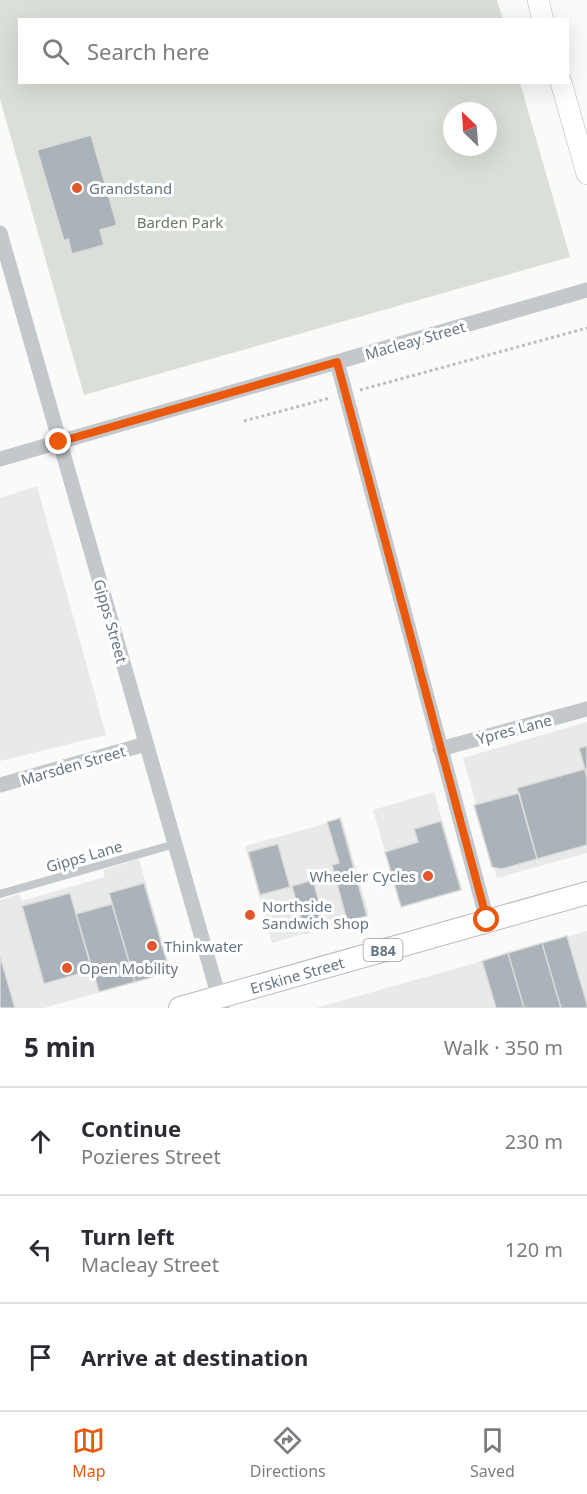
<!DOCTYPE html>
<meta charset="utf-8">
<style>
:root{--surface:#fff;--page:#f7f7f7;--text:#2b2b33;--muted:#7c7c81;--line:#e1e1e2;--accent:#ea580c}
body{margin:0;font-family:"Noto Sans",sans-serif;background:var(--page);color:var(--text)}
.compass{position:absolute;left:443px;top:102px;width:54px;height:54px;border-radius:50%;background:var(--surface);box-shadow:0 6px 24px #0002;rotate:335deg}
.stop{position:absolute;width:18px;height:18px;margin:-14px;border:4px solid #ea580c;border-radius:50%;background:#fff}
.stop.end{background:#ea580c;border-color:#fff;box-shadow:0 2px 6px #0008}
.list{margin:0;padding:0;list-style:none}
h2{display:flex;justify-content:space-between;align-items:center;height:78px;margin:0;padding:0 24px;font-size:26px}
h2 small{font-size:20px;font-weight:400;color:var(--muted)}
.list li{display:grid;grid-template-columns:39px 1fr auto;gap:18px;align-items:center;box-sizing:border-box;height:108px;padding:0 24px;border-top:2px solid var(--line)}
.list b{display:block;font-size:22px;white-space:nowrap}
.list p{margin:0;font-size:20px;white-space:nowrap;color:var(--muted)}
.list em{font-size:20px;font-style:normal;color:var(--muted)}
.icon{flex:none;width:33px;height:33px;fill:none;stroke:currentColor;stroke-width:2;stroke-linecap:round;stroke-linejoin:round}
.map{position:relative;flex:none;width:587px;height:1008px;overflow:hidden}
.search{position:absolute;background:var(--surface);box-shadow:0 6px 24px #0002;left:18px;right:18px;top:18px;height:66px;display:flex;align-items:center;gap:15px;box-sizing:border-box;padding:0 21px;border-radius:0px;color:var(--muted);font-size:22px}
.sheet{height:402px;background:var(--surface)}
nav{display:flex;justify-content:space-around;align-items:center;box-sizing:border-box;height:84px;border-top:2px solid var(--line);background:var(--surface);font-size:16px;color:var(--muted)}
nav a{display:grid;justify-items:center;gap:3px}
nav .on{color:var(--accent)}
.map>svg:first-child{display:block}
</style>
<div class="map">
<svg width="587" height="1008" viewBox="0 0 587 1008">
<rect width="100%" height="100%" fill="#fafaf8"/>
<!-- built -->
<path fill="#e8e9e9" d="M 37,486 L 106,735 L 0,761 L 0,498 Z
M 587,722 L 587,853 L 497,878 L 463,758 Z
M 434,792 L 462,888 L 401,906 L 373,810 Z
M 342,819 L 369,915 L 272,943 L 245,846 Z
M 139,859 L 171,972 L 44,1008 L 0,1008 L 0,900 L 19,894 L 22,901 L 105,877 L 103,870 Z
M 587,931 L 587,1008 L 316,1008 L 461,967 Z"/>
<!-- green -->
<path fill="#dadfd7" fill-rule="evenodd" d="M 0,0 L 497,0 L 503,19 L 20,20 L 20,82 L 520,83 L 570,257 L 84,395 L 0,99 ZM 452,111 L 488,111 L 488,147 L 452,147 Z"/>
<!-- building -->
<path fill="#aab3b9" stroke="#dcdcda" stroke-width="1.5" d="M 91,135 L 117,225 L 100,230 L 104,245 L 72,254 L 68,239 L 64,241 L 37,150 Z
M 587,746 L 587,777 L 579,748 Z
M 585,769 L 587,777 L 587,845 L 537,859 L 517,788 Z
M 519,793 L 537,859 L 502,869 L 492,867 L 474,805 Z
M 340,818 L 367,916 L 347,921 L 332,865 L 339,863 L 327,822 Z
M 441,821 L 461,890 L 401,907 L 385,852 L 418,842 L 414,829 Z
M 278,844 L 290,887 L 260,895 L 248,852 Z
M 313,880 L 326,927 L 305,933 L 292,886 Z
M 144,883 L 170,972 L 135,982 L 109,893 Z
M 70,893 L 92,970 L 44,984 L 22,906 Z
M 112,904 L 135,982 L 99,992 L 76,914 Z
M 567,936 L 587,1004 L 587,1008 L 561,1008 L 542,943 Z
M 542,943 L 561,1008 L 524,1008 L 508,953 Z
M 508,953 L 524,1008 L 496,1008 L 482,961 Z
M 0,956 L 15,1008 L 0,1008 Z"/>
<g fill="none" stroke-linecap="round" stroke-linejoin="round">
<!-- secondary casing -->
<g stroke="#b3babf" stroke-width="22">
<path id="secondary" d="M 538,0 L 543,20
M 561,82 L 587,174"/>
</g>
<!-- primary casing -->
<g stroke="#b5babe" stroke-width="24">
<path id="primary" d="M 180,1008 L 587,893"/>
</g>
<!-- path -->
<path stroke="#bbbfc2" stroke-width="3" stroke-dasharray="3 3" stroke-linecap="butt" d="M 360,390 L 587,328
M 244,421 L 330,398"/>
<!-- lane -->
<path stroke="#c3c8cc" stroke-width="8" d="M 0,894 L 175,844"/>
<!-- street -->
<path stroke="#c3c8cc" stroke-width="15" d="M 0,233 L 222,1008
M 337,362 L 487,920
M 0,459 L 587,290
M 440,749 L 587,709
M 0,785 L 146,744"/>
<!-- secondary -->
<use href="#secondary" stroke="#fff" stroke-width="21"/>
<!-- primary -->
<use href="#primary" stroke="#fff" stroke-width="22"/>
</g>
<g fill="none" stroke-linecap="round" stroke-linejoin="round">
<!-- route -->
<path stroke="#ea580c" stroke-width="8" d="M 59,442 L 337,362 L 487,920"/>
</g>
<!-- markers -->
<g fill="#e4572e" stroke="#fff" stroke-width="2">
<circle cx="77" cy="188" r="6"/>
<circle cx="428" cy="876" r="6"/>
<circle cx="250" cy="915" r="6"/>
<circle cx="152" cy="946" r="6"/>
<circle cx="67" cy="968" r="6"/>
</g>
<g text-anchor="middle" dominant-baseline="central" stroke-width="6" stroke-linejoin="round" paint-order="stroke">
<!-- shield labels -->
<rect fill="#fff" stroke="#939fa8" stroke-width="1.5" x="363.5" y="939" width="39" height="22" rx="4.5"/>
<g font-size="14" font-weight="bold" fill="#657683">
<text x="383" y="950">B84</text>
</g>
<!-- poi labels -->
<g font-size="15" fill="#657683" stroke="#fff" text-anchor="start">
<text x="89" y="188">Grandstand</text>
<text x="416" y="876" text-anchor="end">Wheeler Cycles</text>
<text x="262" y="906">Northside<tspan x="262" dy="17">Sandwich Shop</tspan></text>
<text x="164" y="946">Thinkwater</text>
<text x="79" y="968">Open Mobility</text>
</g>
<!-- park labels -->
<g font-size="15" fill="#687a64" stroke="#fff">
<text x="180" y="222">Barden Park</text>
</g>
<!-- street labels -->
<g font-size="15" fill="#657683" stroke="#fff">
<text transform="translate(415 340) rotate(-16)">Macleay Street</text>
<text transform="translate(111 621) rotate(74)">Gipps Street</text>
<text transform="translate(514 729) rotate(-15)">Ypres Lane</text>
<text transform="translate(73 765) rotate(-16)">Marsden Street</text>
<text transform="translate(84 856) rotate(-16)">Gipps Lane</text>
<text transform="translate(297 975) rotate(-16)">Erskine Street</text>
</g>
</g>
</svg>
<svg class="compass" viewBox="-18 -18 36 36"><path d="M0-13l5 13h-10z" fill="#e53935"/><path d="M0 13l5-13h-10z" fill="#7c7c81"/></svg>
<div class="stop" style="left:487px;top:920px"></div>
<div class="stop end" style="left:59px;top:442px"></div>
<div class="search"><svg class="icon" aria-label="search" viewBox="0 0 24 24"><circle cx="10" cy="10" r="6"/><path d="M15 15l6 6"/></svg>Search here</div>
</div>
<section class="sheet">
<h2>5 min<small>Walk · 350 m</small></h2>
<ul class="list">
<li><svg class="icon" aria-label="ahead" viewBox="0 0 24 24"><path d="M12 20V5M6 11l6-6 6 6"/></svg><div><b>Continue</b><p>Pozieres Street</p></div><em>230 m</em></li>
<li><svg class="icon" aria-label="left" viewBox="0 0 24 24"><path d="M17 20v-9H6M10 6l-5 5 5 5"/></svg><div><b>Turn left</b><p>Macleay Street</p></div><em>120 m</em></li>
<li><svg class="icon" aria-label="arrive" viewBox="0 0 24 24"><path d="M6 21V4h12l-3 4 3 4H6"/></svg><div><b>Arrive at destination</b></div></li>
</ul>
</section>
<nav>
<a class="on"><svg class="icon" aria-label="map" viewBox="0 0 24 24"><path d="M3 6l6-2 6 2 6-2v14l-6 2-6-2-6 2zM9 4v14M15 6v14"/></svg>Map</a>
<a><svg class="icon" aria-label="directions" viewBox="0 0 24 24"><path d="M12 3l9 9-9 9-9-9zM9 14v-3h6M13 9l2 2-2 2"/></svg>Directions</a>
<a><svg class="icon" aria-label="saved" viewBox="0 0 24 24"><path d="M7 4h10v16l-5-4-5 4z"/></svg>Saved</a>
</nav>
